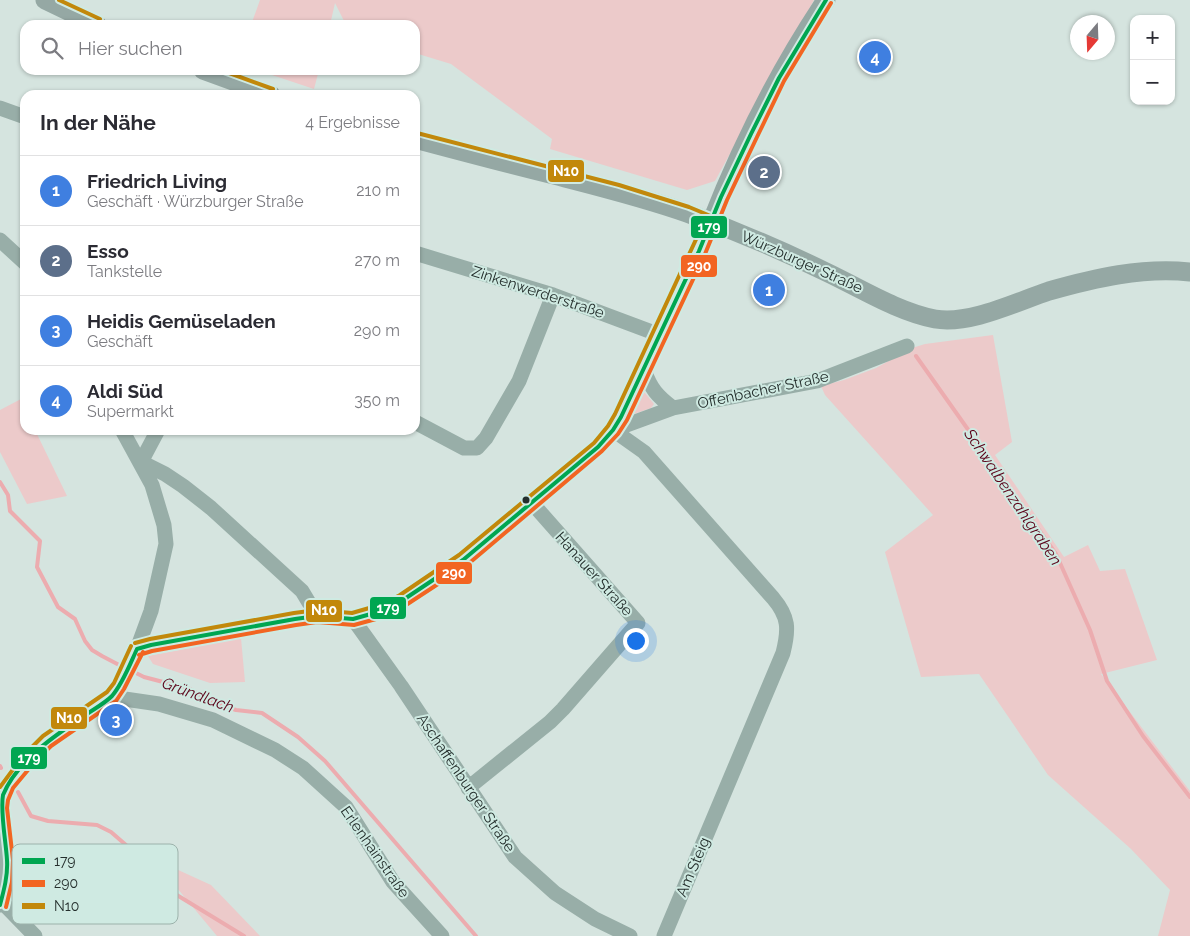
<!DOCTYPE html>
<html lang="de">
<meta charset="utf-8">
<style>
:root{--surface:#fff;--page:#f7f7f7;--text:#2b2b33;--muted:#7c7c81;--line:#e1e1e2;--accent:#ea580c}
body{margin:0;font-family:Raleway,sans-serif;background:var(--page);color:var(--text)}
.controls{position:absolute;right:15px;top:15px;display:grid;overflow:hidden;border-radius:10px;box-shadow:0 1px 4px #0004}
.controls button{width:45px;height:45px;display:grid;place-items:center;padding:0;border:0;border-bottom:1px solid var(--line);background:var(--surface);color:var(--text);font:25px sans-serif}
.compass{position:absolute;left:1070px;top:15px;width:45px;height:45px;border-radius:50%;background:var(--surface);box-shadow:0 1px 4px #0004;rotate:199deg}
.you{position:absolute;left:635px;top:640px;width:18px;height:18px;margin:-12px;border:4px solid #fff;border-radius:50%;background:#1a73e8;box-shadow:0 0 0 8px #1a73e833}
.badge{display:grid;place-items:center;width:32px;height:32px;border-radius:50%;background:var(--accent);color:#fff;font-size:16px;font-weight:700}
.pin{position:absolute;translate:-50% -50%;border:2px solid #fff;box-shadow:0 1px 5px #0006}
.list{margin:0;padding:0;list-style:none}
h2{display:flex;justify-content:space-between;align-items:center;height:65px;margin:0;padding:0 20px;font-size:21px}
h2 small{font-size:16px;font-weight:400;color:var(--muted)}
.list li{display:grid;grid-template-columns:32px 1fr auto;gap:15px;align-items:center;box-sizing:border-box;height:70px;padding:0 20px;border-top:1px solid var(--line)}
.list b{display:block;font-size:19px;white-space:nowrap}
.list p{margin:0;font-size:16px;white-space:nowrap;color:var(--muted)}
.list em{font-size:16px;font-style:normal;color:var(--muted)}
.icon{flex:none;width:28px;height:28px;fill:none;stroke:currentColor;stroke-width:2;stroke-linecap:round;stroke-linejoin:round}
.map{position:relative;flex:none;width:1190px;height:936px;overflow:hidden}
.search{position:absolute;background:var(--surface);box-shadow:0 1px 4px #0004;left:20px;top:20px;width:400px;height:55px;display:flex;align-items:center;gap:12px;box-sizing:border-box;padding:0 18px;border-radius:15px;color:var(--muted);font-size:19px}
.panel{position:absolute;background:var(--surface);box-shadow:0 1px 4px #0004;left:20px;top:90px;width:400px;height:345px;border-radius:15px}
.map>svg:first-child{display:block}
</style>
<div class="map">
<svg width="1190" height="936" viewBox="0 0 1190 936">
<rect width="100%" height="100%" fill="#d5e4df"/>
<!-- green -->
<path fill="#eccaca" d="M 260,0 L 814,0 L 715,181 L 687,190 L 550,149 L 552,139 L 451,64 L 415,53 L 415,25 L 346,25 L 335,3 L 330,25 L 251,25 Z
M 257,70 L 319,70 L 314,89 Z
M 993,335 L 1012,442 L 995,455 L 1064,557 L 1088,545 L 1100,571 L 1125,569 L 1157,660 L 1101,674 L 1190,791 L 1190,936 L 1158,936 L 1170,890 L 1131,849 L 1048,775 L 979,674 L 921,677 L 885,552 L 933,515 L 825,395 L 821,386 L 844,380 L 876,368 L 912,348 L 925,344 Z
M 640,391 L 645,393 L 654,404 L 651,408 L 634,414 L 631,413 Z
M 21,399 L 25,409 L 25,430 L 35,430 L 67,496 L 27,504 L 0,452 L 0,410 Z
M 241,638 L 245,682 L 210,683 L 153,664 L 148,656 Z
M 152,858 L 211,885 L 260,936 L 217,936 Z"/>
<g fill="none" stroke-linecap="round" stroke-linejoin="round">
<!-- stream -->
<path stroke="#ecacaf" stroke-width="4" d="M 916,356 L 1056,554 L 1090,630 L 1107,681 L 1143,736 L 1190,797
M 0,482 L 8,495 L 10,511 L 40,541 L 37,567 L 58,607 L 75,619 L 85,641 L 92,650 L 102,656 L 123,667
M 130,670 L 144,677 L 190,689 L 212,702 L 236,710 L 262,713 L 298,737 L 325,761 L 476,936
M 0,766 L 1,768
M 18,792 L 31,816 L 48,821 L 97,825 L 111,832 L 126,845 L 132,869 L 142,887 L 167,889 L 244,936"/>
<!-- minor -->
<path stroke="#98aea8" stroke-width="15" d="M 0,108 L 25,117
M 0,240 L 25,263
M 415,253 L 553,295 L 660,335
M 644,370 C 651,389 657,396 673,408
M 415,422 L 464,448 L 477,448 L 486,438 L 519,381 L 553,295
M 158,430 L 141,462 L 165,474 L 183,486 L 211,508 L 302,591 L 317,616
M 613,430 L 644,452 L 773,598 C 789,617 789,629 783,653 L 664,936
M 613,430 L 673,408 L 817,381 L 907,346
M 353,619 L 401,686 L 515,857 L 555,893 L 595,919 L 630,936
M 137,649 L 151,645 L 295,619 L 317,616 L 353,619 L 385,610 L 403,600 L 463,560 L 598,447 L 613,430 L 621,417 L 711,223
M 111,697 L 159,704 L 213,720 L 275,750 L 303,768 L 346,807 L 393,882 L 442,936
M 468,788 L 550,722 L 563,709 L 638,623 L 532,503
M 1,901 L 35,936
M 0,905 L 6,881 L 7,860 L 1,808 L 2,798 L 8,785 L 28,760 L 47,741 L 111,697 L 119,686 L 137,649 L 151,611 L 166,544 L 164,525 L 152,485 L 122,430"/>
<!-- major -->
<path stroke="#95a8a4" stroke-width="19" d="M 45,0 L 97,25
M 203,70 L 271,95
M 415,139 C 460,151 505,163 550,174 C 596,186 642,197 687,213 C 734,230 781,250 826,272 C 860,288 898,312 935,319 C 970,325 1016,302 1049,291 C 1095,278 1142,267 1190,272
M 711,223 C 741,146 780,69 826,0"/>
<!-- bus-1 casing -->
<g stroke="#cfeae2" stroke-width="8">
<path id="bus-1" d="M 137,649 L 151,645 L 295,619 L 317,616 L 353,619 L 385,610 L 403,600 L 463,560 L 598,447 L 613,430 L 621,417 L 699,251 L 721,197 L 751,134 L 779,78 L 826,0
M 0,905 C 4,890 8,875 7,860 C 6,842 0,812 3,795 C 17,761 54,736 84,716 C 92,710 104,704 112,696 C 123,683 130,664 137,649"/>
</g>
<!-- bus-2 casing -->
<g stroke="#cfeae2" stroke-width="8">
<path id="bus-2" d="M 139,655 L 152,651 L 296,625 L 317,622 L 354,625 L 387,616 L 406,605 L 467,565 L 602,451 L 618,434 L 627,420 L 705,254 L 727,200 L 757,137 L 784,81 L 831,3
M 6,907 L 12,882 L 13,860 L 7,808 L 8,800 L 13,788 L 33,764 L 51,746 L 116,701 L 124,689 L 143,652"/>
</g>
<!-- bus-3 casing -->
<g stroke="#cfeae2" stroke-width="8">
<path id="bus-3" d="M 59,0 L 100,19
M 221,70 L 273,89
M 417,133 L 619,185 L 689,207 L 713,217
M 135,643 L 150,639 L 294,613 L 317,610 L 352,613 L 383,604 L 400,595 L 459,555 L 594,443 L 608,426 L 615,414 L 705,220
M 0,787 L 23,756 L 43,736 L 107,692 L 114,683 L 131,646"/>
</g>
<!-- bus-1 -->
<use href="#bus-1" stroke="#00a651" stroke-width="4"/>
<!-- bus-2 -->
<use href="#bus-2" stroke="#f26522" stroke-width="4"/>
<!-- bus-3 -->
<use href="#bus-3" stroke="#c2880b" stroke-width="4"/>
</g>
<!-- markers -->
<circle fill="#242e2c" stroke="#cfeae2" stroke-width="2" cx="526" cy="500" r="4.5"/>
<g text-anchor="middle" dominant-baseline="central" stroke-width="4" stroke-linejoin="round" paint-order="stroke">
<!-- street labels -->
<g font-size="15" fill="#242e2c" stroke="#cfeae2">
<text transform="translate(802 262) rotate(24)">Würzburger Straße</text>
<text transform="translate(538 292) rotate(18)">Zinkenwerderstraße</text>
<text transform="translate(763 390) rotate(-12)">Offenbacher Straße</text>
<text transform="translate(594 574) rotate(48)">Hanauer Straße</text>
<text transform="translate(466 783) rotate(56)">Aschaffenburger Straße</text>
<text transform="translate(375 852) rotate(55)">Erlenhainstraße</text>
<text transform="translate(693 867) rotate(-67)">Am Steig</text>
</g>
<!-- water labels -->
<g font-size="16" font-style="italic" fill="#5c0319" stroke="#cfeae2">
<text transform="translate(1013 497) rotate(56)">Schwalbenzahlgraben</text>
<text transform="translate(198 695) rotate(20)">Gründlach</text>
</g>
</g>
<!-- legend -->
<rect x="12" y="844" width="166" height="80" rx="8" fill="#cfeae2" stroke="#9cb2ab" stroke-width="1"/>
<rect x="22" y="858" width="23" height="6" fill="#00a651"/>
<rect x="22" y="880" width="23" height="7" fill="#f26522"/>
<rect x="22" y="903" width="23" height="6" fill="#c2880b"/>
<g font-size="14" fill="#242e2c">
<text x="54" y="866">179</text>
<text x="54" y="888">290</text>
<text x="54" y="911">N10</text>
</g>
<g stroke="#cfeae2" stroke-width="2">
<rect x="547" y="159" width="38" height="24" rx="5" fill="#c2880b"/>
<rect x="690" y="215" width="38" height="24" rx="5" fill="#00a651"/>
<rect x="680" y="254" width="38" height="24" rx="5" fill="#f26522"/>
<rect x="435" y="561" width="38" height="24" rx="5" fill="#f26522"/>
<rect x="369" y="596" width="38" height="24" rx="5" fill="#00a651"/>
<rect x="305" y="599" width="38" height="24" rx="5" fill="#c2880b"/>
<rect x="50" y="706" width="38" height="24" rx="5" fill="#c2880b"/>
<rect x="10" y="746" width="38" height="24" rx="5" fill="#00a651"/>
</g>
<g font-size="14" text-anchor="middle" font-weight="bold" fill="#fff">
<text x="566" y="176">N10</text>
<text x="709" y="232">179</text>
<text x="699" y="271">290</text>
<text x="454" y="578">290</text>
<text x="388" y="613">179</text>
<text x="324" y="615">N10</text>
<text x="69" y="723">N10</text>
<text x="29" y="763">179</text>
</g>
</svg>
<div class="controls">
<button>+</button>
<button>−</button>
</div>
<svg class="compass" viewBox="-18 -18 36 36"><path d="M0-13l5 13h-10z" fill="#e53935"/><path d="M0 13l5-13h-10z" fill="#7c7c81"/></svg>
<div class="you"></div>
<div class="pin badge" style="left:769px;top:290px;background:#3f7fe0">1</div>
<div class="pin badge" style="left:764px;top:172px;background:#5c6f8a">2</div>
<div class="pin badge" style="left:116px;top:720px;background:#3f7fe0">3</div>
<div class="pin badge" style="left:875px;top:57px;background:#3f7fe0">4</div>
<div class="search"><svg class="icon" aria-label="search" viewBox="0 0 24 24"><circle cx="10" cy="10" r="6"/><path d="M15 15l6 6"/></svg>Hier suchen</div>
<section class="panel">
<h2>In der Nähe<small>4 Ergebnisse</small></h2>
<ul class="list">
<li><span class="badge" style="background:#3f7fe0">1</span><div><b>Friedrich Living</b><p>Geschäft · Würzburger Straße</p></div><em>210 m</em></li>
<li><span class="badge" style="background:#5c6f8a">2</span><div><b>Esso</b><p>Tankstelle</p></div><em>270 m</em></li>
<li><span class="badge" style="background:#3f7fe0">3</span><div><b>Heidis Gemüseladen</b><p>Geschäft</p></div><em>290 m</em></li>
<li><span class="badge" style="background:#3f7fe0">4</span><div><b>Aldi Süd</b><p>Supermarkt</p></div><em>350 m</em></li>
</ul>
</section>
</div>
